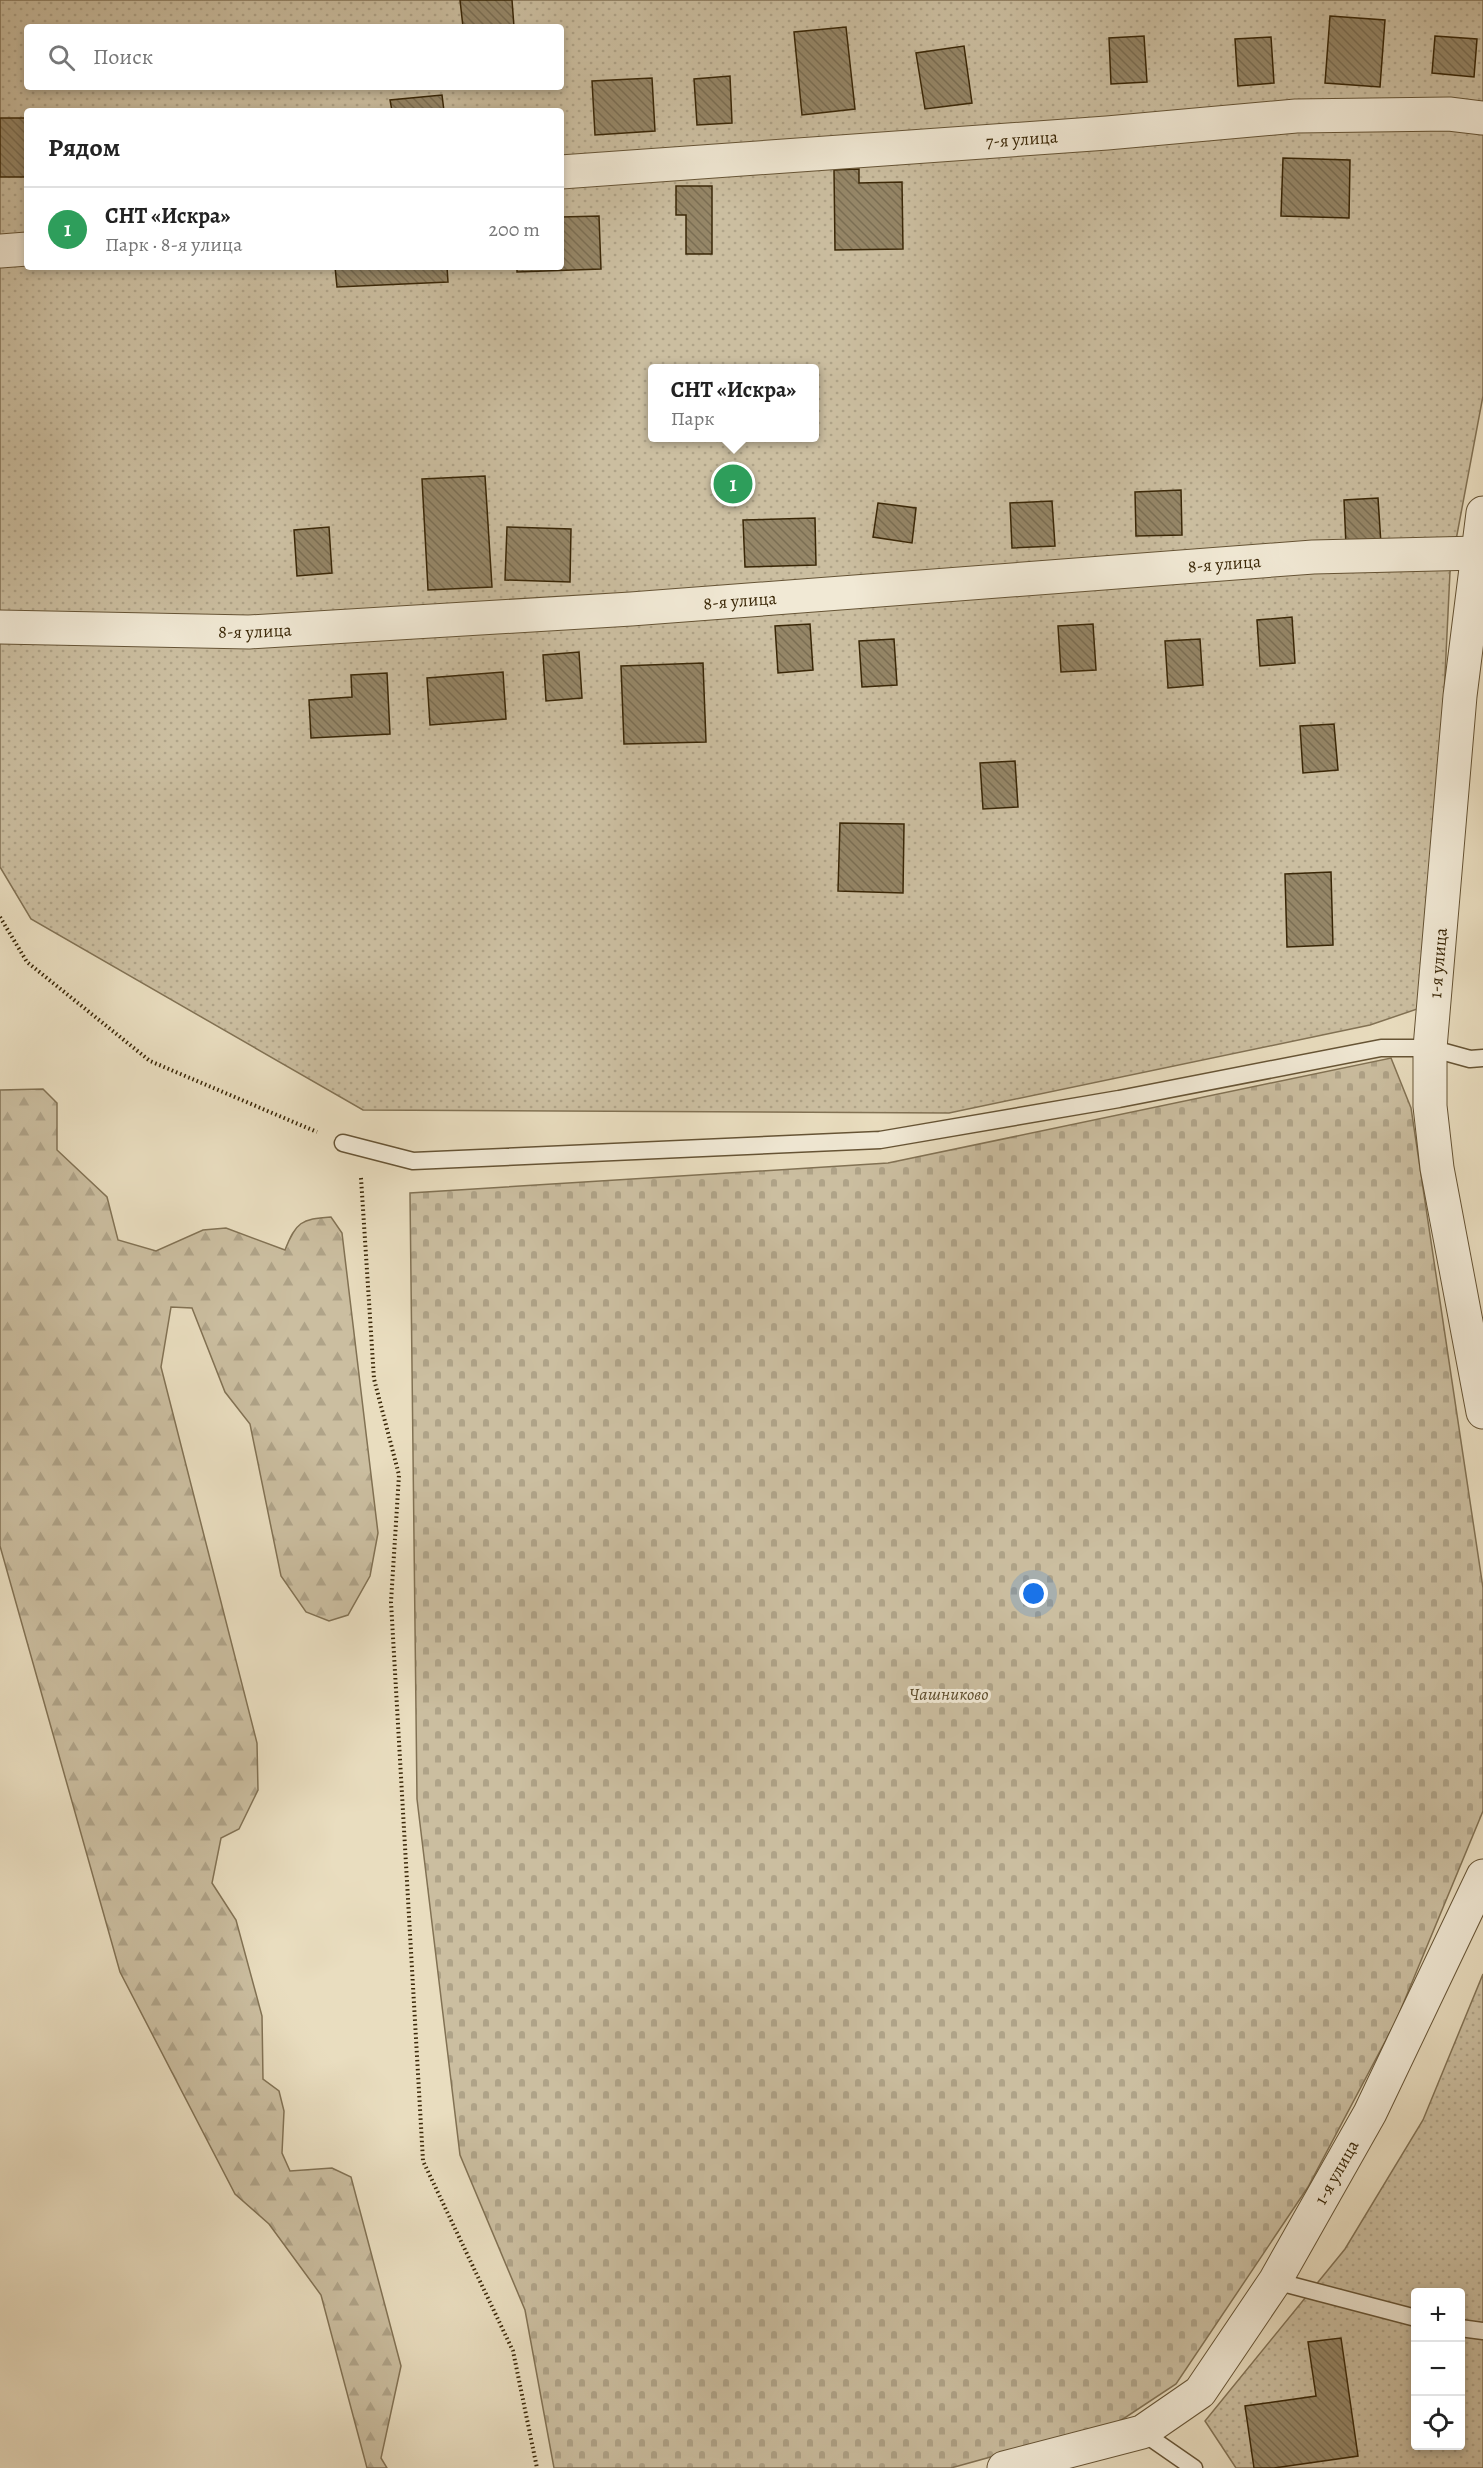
<!DOCTYPE html>
<html lang="ru">
<meta charset="utf-8">
<style>
:root{--surface:#fff;--page:#f2f2f2;--text:#222;--muted:#767676;--line:#e0e0e0;--accent:#8f2418}
body{margin:0;font-family:Alegreya,serif;background:var(--page);color:var(--text)}
.controls{position:absolute;right:18px;bottom:18px;display:grid;overflow:hidden;border-radius:6px;box-shadow:0 3px 9px #0003}
.controls button{width:54px;height:54px;display:grid;place-items:center;padding:0;border:0;border-bottom:2px solid var(--line);background:var(--surface);color:var(--text);font:30px sans-serif}
.you{position:absolute;left:1034px;top:1594px;width:21px;height:21px;margin:-15px;border:4px solid #fff;border-radius:50%;background:#1a73e8;box-shadow:0 0 0 9px #1a73e833}
.badge{display:grid;place-items:center;width:39px;height:39px;border-radius:50%;background:var(--accent);color:#fff;font-size:20px;font-weight:700}
.pin{position:absolute;translate:-50% -50%;border:3px solid #fff;box-shadow:0 2px 6px #0006}
.popup{position:absolute;left:648px;top:364px;width:171px;height:78px;box-sizing:border-box;display:grid;place-content:center;border-radius:6px;background:var(--surface);filter:drop-shadow(0 2px 4px #0005);font-size:20px;white-space:nowrap;color:var(--muted)}
.popup b{font-size:22px;color:var(--text)}
.popup::after{content:'';position:absolute;left:50%;top:100%;margin-left:-12px;border:12px solid transparent;border-top-color:var(--surface)}
.list{margin:0;padding:0;list-style:none}
h2{display:flex;justify-content:space-between;align-items:center;height:78px;margin:0;padding:0 24px;font-size:26px}
h2 small{font-size:20px;font-weight:400;color:var(--muted)}
.list li{display:grid;grid-template-columns:39px 1fr auto;gap:18px;align-items:center;box-sizing:border-box;height:84px;padding:0 24px;border-top:2px solid var(--line)}
.list b{display:block;font-size:22px;white-space:nowrap}
.list p{margin:0;font-size:20px;white-space:nowrap;color:var(--muted)}
.list em{font-size:20px;font-style:normal;color:var(--muted)}
.icon{flex:none;width:33px;height:33px;fill:none;stroke:currentColor;stroke-width:2;stroke-linecap:round;stroke-linejoin:round}
.map{position:relative;flex:none;width:1483px;height:2468px;overflow:hidden}
.search{position:absolute;background:var(--surface);box-shadow:0 3px 9px #0003;left:24px;top:24px;width:540px;height:66px;display:flex;align-items:center;gap:15px;box-sizing:border-box;padding:0 21px;border-radius:6px;color:var(--muted);font-size:22px}
.panel{position:absolute;background:var(--surface);box-shadow:0 3px 9px #0003;left:24px;top:108px;width:540px;height:162px;border-radius:6px}
.map>svg:first-child{display:block}
</style>
<div class="map">
<svg width="1483" height="2468" viewBox="0 0 1483 2468">
<defs>
<pattern id="green-dots" width="8" height="8" patternUnits="userSpaceOnUse" patternTransform="scale(1.5)"><rect width="8" height="8" fill="#cbbea0"/><path d="M2 2h.1M6 6h.1" fill="none" stroke="#afa388" stroke-width="1.8" stroke-linecap="round"/></pattern>
<pattern id="forest-firs" width="22" height="20" patternUnits="userSpaceOnUse" patternTransform="scale(1.5)"><rect width="22" height="20" fill="#cbbea0"/><path d="M5 1l3.5 6h-7zM16 11l3.5 6h-7z" fill="#afa388"/></pattern>
<pattern id="cemetery-stones" width="16" height="16" patternUnits="userSpaceOnUse" patternTransform="scale(1.5)"><rect width="16" height="16" fill="#cbbea0"/><path d="M2 7V4a2 2 0 0 1 4 0v3zM10 15v-3a2 2 0 0 1 4 0v3z" fill="#afa388"/></pattern>
<pattern id="building-back-hatch" width="6" height="6" patternUnits="userSpaceOnUse" patternTransform="scale(1.5)"><rect width="6" height="6" fill="#958667"/><path d="M-1 5l2 2M0 0l6 6M5-1l2 2" fill="none" stroke="#7b6e53"/></pattern>
</defs>
<rect width="100%" height="100%" fill="#e9ddbf"/>
<filter id="stains"><feTurbulence type="fractalNoise" baseFrequency=".00333" numOctaves="4"/><feColorMatrix values="0 0 0 0 .2 0 0 0 0 .09 0 0 0 0 .02 0 0 0 .5 -.17"/></filter>
<radialGradient id="worn" r=".72"><stop offset=".6" stop-color="#630" stop-opacity="0"/><stop offset="1" stop-color="#630" stop-opacity=".3"/></radialGradient>
<!-- green -->
<path fill="url(#green-dots)" stroke="#827254" stroke-width="1.5" fill-rule="evenodd" d="M 0,0 L 1483,0 L 1483,396 L 1450,572 L 1429,1005 L 1370,1025 L 949,1113 L 363,1110 L 31,919 L 0,867 ZM 27,27 L 561,27 L 561,87 L 27,87 ZM 27,111 L 561,111 L 561,267 L 27,267 ZM 652,368 L 814,368 L 814,438 L 652,438 Z
M 1483,1974 L 1483,2468 L 1236,2468 L 1205,2421 L 1345,2249 L 1423,2120 ZM 1416,2292 L 1460,2292 L 1460,2446 L 1416,2446 Z"/>
<!-- forest -->
<path fill="url(#forest-firs)" stroke="#827254" stroke-width="1.5" d="M 43,1089 L 57,1103 L 57,1150 L 107,1197 L 118,1240 L 156,1251 L 203,1230 L 226,1228 L 285,1250 C 296,1222 301,1219 331,1217 L 342,1233 L 378,1533 L 370,1576 L 348,1615 L 329,1621 L 306,1612 L 281,1576 L 250,1424 L 225,1392 L 192,1308 L 171,1307 L 161,1367 L 257,1743 L 258,1790 L 239,1829 L 221,1838 L 212,1883 L 236,1920 L 262,2016 L 263,2079 L 279,2091 L 284,2111 L 282,2153 L 290,2171 L 332,2168 L 351,2177 L 401,2366 L 381,2458 L 387,2468 L 367,2468 L 321,2295 L 269,2224 L 235,2194 L 120,1972 L 0,1546 L 0,1090 Z"/>
<!-- cemetery -->
<path fill="url(#cemetery-stones)" stroke="#827254" stroke-width="1.5" d="M 1391,1058 L 1411,1108 L 1483,1588 L 1483,1811 L 1396,2021 L 1308,2187 L 1176,2384 L 1120,2421 L 951,2468 L 554,2468 L 525,2310 L 460,2155 L 417,1799 L 410,1193 L 888,1163 Z"/>
<!-- building -->
<path fill="url(#building-back-hatch)" stroke="#3a2707" stroke-width="1.5" d="M 460,0 L 512,0 L 514,27 L 463,27 Z
M 1330,16 L 1385,20 L 1380,87 L 1325,83 Z
M 846,27 L 855,109 L 802,115 L 794,32 Z
M 1144,36 L 1147,82 L 1111,84 L 1109,38 Z
M 1435,36 L 1477,39 L 1474,77 L 1432,73 Z
M 1271,37 L 1274,83 L 1238,86 L 1235,39 Z
M 964,46 L 972,103 L 925,109 L 916,53 Z
M 730,76 L 732,123 L 697,125 L 694,79 Z
M 652,78 L 655,131 L 595,135 L 592,81 Z
M 442,95 L 444,111 L 392,111 L 390,100 Z
M 0,118 L 27,118 L 27,177 L 0,177 Z
M 1283,158 L 1350,160 L 1349,218 L 1281,216 Z
M 859,169 L 859,183 L 902,182 L 903,249 L 835,250 L 834,170 Z
M 676,186 L 712,186 L 712,254 L 686,254 L 686,215 L 676,215 Z
M 599,216 L 601,269 L 517,272 L 517,267 L 561,267 L 561,217 Z
M 335,267 L 447,267 L 448,282 L 337,287 Z
M 485,476 L 492,587 L 428,590 L 422,479 Z
M 1181,490 L 1182,535 L 1136,536 L 1135,492 Z
M 1378,498 L 1381,544 L 1346,546 L 1344,500 Z
M 1052,501 L 1055,546 L 1012,548 L 1010,503 Z
M 878,503 L 916,508 L 912,543 L 873,537 Z
M 815,518 L 816,565 L 745,567 L 743,520 Z
M 329,527 L 332,573 L 297,576 L 294,530 Z
M 507,527 L 571,529 L 570,582 L 505,580 Z
M 1292,617 L 1295,663 L 1260,666 L 1257,620 Z
M 810,624 L 813,670 L 778,673 L 775,626 Z
M 1093,624 L 1096,670 L 1061,672 L 1058,626 Z
M 894,639 L 897,685 L 862,687 L 859,641 Z
M 1200,639 L 1203,685 L 1168,688 L 1165,641 Z
M 579,652 L 582,698 L 546,701 L 543,655 Z
M 703,663 L 706,742 L 624,744 L 621,666 Z
M 503,672 L 506,719 L 430,725 L 427,678 Z
M 387,673 L 390,734 L 311,738 L 309,700 L 352,697 L 351,675 Z
M 1334,724 L 1338,770 L 1303,773 L 1300,726 Z
M 1015,761 L 1018,807 L 983,809 L 980,763 Z
M 840,823 L 904,824 L 903,893 L 838,891 Z
M 1331,872 L 1333,945 L 1287,947 L 1285,874 Z
M 1341,2338 L 1358,2456 L 1274,2468 L 1254,2468 L 1245,2406 L 1316,2396 L 1308,2342 Z"/>
<g fill="none" stroke-linecap="round" stroke-linejoin="round">
<!-- lane casing -->
<g stroke="#665435" stroke-width="19">
<path id="lane" d="M 343,1143 L 413,1161 L 880,1140 L 1119,1099 L 1381,1048 L 1430,1048 L 1470,1059 L 1483,1058
M 1275,2281 L 1416,2318
M 1460,2328 L 1483,2331
M 1142,2432 L 1194,2468"/>
</g>
<!-- street casing -->
<g stroke="#665435" stroke-width="35">
<g id="street">
<path id="s1" d="M 561,172 L 1107,133 L 1296,116 L 1449,114 L 1483,118"/>
<path d="M 0,251 L 27,249"/>
<path d="M 1483,513 L 1460,696 L 1430,1048 L 1430,1106 L 1437,1168 L 1483,1412"/>
<path id="s2" d="M 0,627 L 249,632 L 631,609 L 1313,557 L 1478,553"/>
<path id="s3" d="M 1004,2468 L 1142,2432 L 1200,2392 L 1275,2281 L 1370,2113 L 1483,1876"/>
</g>
</g>
<!-- path -->
<path stroke="#3a2707" stroke-width="4" stroke-dasharray="1.5 3" stroke-linecap="butt" d="M 0,917 L 27,962 L 150,1061 L 317,1132
M 361,1178 L 374,1379 L 399,1475 L 391,1602 L 423,2161 L 513,2351 L 537,2468"/>
<!-- lane -->
<use href="#lane" stroke="#f1e9d5" stroke-width="16"/>
<!-- street -->
<use href="#street" stroke="#f1e9d5" stroke-width="33"/>
</g>
<g text-anchor="middle" dominant-baseline="central" stroke-width="6" stroke-linejoin="round" paint-order="stroke">
<!-- street labels -->
<g font-size="18" fill="#3a2707" stroke="#f1e9d5">
<text stroke="none"><textPath href="#s1" startOffset="462">7-я улица</textPath></text>
<text stroke="none"><textPath href="#s2" startOffset="1227">8-я улица</textPath></text>
<text stroke="none"><textPath href="#s2" startOffset="741">8-я улица</textPath></text>
<text stroke="none"><textPath href="#s2" startOffset="255">8-я улица</textPath></text>
<text transform="translate(1438 963) rotate(-85)">1-я улица</text>
<text stroke="none"><textPath href="#s3" startOffset="472">1-я улица</textPath></text>
</g>
<!-- park labels -->
<g font-size="18" font-style="italic" fill="#5e4d2d" stroke="#f1e9d5">
<text x="949" y="1694">Чашниково</text>
</g>
</g>
<rect width="100%" height="100%" filter="url(#stains)"/>
<rect width="100%" height="100%" fill="url(#worn)"/>
</svg>
<div class="controls">
<button>+</button>
<button>−</button>
<button><svg class="icon" aria-label="locate" viewBox="0 0 24 24"><circle cx="12" cy="12" r="6"/><path d="M12 2v4M12 18v4M2 12h4M18 12h4"/></svg></button>
</div>
<div class="you"></div>
<div class="pin badge" style="left:733px;top:484px;background:#2e9e5b">1</div>
<div class="popup"><b>СНТ «Искра»</b>Парк</div>
<div class="search"><svg class="icon" aria-label="search" viewBox="0 0 24 24"><circle cx="10" cy="10" r="6"/><path d="M15 15l6 6"/></svg>Поиск</div>
<section class="panel">
<h2>Рядом<small></small></h2>
<ul class="list">
<li><span class="badge" style="background:#2e9e5b">1</span><div><b>СНТ «Искра»</b><p>Парк · 8-я улица</p></div><em>200 m</em></li>
</ul>
</section>
</div>
